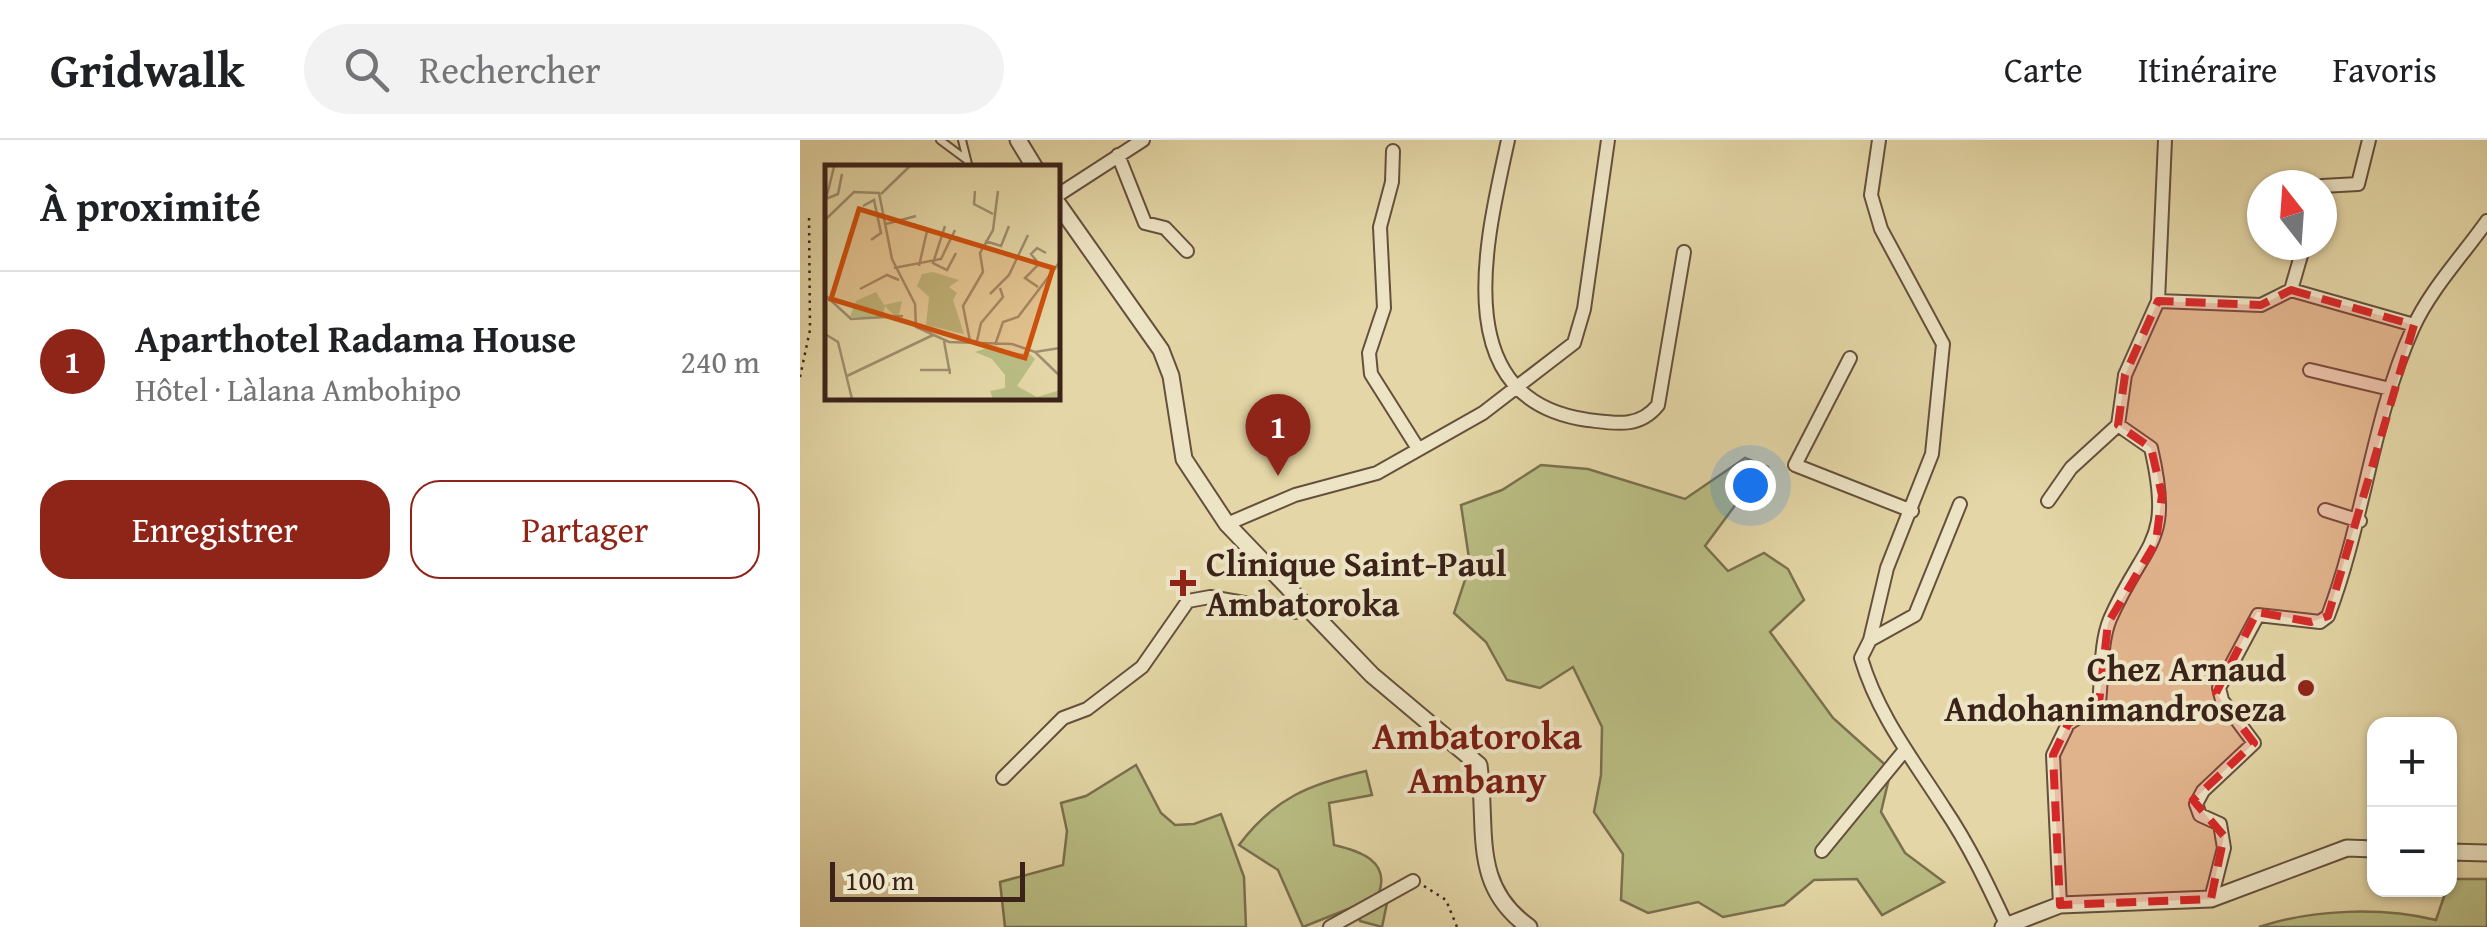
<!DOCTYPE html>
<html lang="fr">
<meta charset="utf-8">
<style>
:root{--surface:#fff;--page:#f2f2f2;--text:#202124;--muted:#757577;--line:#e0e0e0;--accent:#8f2418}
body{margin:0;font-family:"Gentium Book Plus",serif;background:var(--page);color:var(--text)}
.controls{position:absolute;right:30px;bottom:30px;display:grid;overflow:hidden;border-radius:20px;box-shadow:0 2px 8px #0004}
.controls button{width:90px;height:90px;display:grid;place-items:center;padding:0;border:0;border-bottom:2px solid var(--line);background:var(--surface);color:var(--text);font:50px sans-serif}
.compass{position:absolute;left:1447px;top:30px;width:90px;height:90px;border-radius:50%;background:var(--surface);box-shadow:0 2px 8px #0004;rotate:343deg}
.scale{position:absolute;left:30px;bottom:25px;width:195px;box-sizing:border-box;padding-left:10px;border:5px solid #3b231a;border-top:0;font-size:28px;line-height:35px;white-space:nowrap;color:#3b231a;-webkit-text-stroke:8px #ede4c5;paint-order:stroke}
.you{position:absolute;left:950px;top:345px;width:35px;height:35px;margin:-25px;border:8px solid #fff;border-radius:50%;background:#1a73e8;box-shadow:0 0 0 15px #1a73e833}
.badge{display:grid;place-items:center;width:65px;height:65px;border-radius:50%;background:var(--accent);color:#fff;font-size:32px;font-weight:700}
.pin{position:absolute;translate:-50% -82px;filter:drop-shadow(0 2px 5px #0008)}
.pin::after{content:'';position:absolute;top:52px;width:35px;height:30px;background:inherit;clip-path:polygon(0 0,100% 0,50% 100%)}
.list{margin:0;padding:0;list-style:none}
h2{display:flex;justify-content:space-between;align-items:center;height:130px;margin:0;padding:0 40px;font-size:42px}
h2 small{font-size:32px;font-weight:400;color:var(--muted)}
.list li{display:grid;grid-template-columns:65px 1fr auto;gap:30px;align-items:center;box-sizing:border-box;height:180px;padding:0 40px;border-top:2px solid var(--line)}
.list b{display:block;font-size:38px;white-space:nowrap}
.list p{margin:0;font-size:32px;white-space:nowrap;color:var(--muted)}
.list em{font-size:32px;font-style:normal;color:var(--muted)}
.actions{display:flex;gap:20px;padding:30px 40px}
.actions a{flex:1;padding:22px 0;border:2px solid var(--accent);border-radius:30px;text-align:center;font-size:35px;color:var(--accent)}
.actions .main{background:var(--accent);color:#fff}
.icon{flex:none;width:55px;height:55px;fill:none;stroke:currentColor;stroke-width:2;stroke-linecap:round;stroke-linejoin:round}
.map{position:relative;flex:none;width:1687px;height:787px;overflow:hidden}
header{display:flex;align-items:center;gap:60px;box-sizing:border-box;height:140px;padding:0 50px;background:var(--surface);border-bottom:2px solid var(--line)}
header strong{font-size:48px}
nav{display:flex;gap:55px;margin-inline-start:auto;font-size:35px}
.search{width:700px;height:90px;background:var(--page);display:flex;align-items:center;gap:25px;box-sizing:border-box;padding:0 35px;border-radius:55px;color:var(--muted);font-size:38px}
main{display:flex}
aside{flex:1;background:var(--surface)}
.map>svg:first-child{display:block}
</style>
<header>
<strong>Gridwalk</strong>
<div class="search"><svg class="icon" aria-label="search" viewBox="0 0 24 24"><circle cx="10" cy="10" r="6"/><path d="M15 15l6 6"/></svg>Rechercher</div>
<nav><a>Carte</a><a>Itinéraire</a><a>Favoris</a></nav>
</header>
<main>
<aside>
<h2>À proximité<small></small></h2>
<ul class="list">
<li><span class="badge">1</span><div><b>Aparthotel Radama House</b><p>Hôtel · Làlana Ambohipo</p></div><em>240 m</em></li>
</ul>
<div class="actions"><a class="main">Enregistrer</a><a>Partager</a></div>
</aside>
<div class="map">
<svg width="1687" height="787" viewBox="0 0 1687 787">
<rect width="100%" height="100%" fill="#e4d6a6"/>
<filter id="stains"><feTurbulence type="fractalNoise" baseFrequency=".002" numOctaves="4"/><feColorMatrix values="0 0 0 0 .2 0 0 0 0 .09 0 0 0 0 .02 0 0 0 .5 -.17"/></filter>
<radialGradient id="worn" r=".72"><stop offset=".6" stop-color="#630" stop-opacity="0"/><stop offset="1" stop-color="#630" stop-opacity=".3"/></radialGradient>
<!-- green -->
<path fill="#b9bd83" stroke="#7a704e" stroke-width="2.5" d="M 945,318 L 968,327 L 972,348 L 936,364 L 905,406 L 928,431 L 964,413 L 988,429 L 1004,460 L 970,492 L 1033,578 L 1091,630 L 1081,672 L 1105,713 L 1144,742 L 1082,775 L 1057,739 L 1014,740 L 984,765 L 923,777 L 898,762 L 848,773 L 821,760 L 823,714 L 794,672 L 801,635 L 802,587 L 773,527 L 740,548 L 707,540 L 686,502 L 654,473 L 670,425 L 661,365 L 702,350 L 741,325 L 788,329 L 885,359 Z
M 336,625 L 361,673 L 375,685 L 394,684 L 421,674 L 444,737 L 446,787 L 205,787 L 200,742 L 263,725 L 267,691 L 261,663 L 286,656 Z
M 566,631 L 572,655 L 529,663 L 534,705 C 560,711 590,721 579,753 L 587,763 L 582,787 L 560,781 L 558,765 L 503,787 L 478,730 L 439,705 C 474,658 510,644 566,631 Z
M 1650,739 L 1687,739 L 1687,787 L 1459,787 C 1513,769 1581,767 1636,780 Z"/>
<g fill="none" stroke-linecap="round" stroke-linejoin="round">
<!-- service casing -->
<g stroke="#65503d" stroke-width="10">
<path id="service" d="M 140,0 L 167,20
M 162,0 L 169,28"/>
</g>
<!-- minor casing -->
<g stroke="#65503d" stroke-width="16">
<path id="minor" d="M 708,0 C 687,97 644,260 788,280 C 814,283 839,289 858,265 L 884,112
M 1079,0 L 1071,55 L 1081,89 L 1143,204 L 1132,314 L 1087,428 L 1070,500 L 1061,518 C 1078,575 1112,618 1144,668 C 1169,705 1188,745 1207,786
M 593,11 L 592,42 L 580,87 L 584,168 L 569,213 L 571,234 L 617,307
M 318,15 L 345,83 L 365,88 L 387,111
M 1522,46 L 1558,44 L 1569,0
M 258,55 L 343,0
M 1504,105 L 1491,150 L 1614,185
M 1358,161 L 1461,165 L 1491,150
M 1050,218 L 995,325 L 1112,371
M 1510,230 L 1590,249
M 1248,361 L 1271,328 L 1318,285 L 1325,235 L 1358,161 L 1365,0
M 1525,370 L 1560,381
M 427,384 L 495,355 L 577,333 L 683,273 L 774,203 L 784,169 L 808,0
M 1070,500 L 1115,475 L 1160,364
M 203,638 L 263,578 L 287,569 L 342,527 L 388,461 L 410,457 L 495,472 L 506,465
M 1022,711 L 1104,611
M 1411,759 L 1424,708 L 1420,684 L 1400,675 L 1396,664 L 1403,651 L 1454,603 L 1422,560 L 1419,548 L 1458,475 L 1520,482 L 1528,476 C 1564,382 1572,279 1613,188 C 1630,150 1663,115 1687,81
M 1260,765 L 1253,615 L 1268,584 L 1299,563 C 1302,538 1300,503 1310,479 C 1345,399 1374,406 1351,308 L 1318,285
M 530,787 L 613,741"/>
</g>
<!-- tertiary casing -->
<g stroke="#65503d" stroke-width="19">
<path id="tertiary" d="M 218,0 L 235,28
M 258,64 L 361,210 L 371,236 L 384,319 L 427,384 L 572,535 L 679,625 C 688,690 670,745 729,787
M 1650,712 L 1687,713
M 1203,787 L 1260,765 L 1411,759 L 1547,708 L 1574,709"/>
</g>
<!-- path -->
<path stroke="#3b231a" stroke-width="2.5" stroke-dasharray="2.5 5" stroke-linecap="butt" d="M 0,237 L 10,190 L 9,75
M 624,746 L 646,760 L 657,787"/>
<!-- service -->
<use href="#service" stroke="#ede4c5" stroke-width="6"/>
<!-- minor -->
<use href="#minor" stroke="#ede4c5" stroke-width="12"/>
<!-- tertiary -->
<use href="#tertiary" stroke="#ede4c5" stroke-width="15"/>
</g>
<!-- marked area -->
<path fill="#d62828" fill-opacity="0.2" stroke="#d62828" stroke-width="8" stroke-dasharray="20 12" stroke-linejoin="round" d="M 1491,150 L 1614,185 L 1528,476 L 1511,482 L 1457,472 L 1416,553 L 1454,603 L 1393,660 L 1424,696 L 1411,759 L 1260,765 L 1253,615 L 1268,584 L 1299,563 L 1308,483 L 1356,402 L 1362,355 L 1351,308 L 1318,285 L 1325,235 L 1358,161 L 1461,165 Z"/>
<!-- markers -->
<g fill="#8f2418" stroke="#ede4c5" stroke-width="4">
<path d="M378 428h10v10h10v10h-10v10h-10v-10h-10v-10h10z"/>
<circle cx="1506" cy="548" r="10"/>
</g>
<g text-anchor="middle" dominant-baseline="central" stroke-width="8" stroke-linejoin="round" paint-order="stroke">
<!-- poi labels -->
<g font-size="35" font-weight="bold" fill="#3b231a" stroke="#ede4c5" text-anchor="start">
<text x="406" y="423">Clinique Saint-Paul<tspan x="406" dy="40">Ambatoroka</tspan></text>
<text x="1486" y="528" text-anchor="end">Chez Arnaud<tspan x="1486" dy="40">Andohanimandroseza</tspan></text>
</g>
<!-- neighbourhood labels -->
<g font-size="38" font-weight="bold" fill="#7a1f14" stroke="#ede4c5">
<text x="677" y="595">Ambatoroka<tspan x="677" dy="44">Ambany</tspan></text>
</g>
</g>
<!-- overview -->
<g transform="translate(25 25)">
<rect width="235" height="235" fill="#e4d6a6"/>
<path d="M 108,107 L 134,115 L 124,122 L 132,128 L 128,135 L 139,169 L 101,160 L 104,132 L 92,121 L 97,109 ZM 51,127 L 59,140 L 77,136 L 73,155 L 60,141 L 57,153 L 25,152 L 31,136 ZM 159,184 L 205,189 L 210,194 L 192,221 L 212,232 L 235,225 L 235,234 L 168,234 L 165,226 L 180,223 L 180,210 L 167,194 L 150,187 Z" fill="#b9bd83"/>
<path fill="none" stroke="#a08e6e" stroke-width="2.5" d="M 9,2 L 1,34 L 13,29 L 17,9M 150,26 L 149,39 L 168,49M 56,29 L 85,1M 38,41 L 49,35 L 56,68 L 46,75M 0,55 L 29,27 L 54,28 L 67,94 L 90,139 L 91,162 L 124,177 L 187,179 L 210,187 L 235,183M 61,59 L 91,51M 120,61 L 108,98 L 122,105 L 131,88M 160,76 L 176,81 L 184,61M 94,101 L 102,66M 69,103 L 116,94 L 130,65M 213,122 L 200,113 L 214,99 L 206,89 L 212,83 L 221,88M 35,124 L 62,110 L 74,115M 165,129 L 184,110 L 203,70M 0,130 L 26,154 L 78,151M 0,169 L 13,177 L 27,234M 119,176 L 125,209M 145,176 L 138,141 L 158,107 L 155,88 L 168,65 L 173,26M 152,176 L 156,158 L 178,132 L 175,123M 170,180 L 178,157 L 193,152 L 234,98M 210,187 L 235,211M 95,205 L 126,205M 22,211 L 108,170"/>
<path fill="#ce510e" fill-opacity="0.15" stroke="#ce510e" stroke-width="5" d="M 34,44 L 228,103 L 200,193 L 6,134 Z"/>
<rect width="235" height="235" fill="none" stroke="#3b231a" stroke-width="5"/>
</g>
<rect width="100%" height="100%" filter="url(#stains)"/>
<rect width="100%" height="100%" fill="url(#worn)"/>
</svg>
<div class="controls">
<button>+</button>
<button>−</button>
</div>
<svg class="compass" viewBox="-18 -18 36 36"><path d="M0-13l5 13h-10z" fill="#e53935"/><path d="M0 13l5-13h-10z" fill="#757577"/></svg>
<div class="scale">100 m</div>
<div class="you"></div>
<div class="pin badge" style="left:478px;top:336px">1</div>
</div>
</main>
